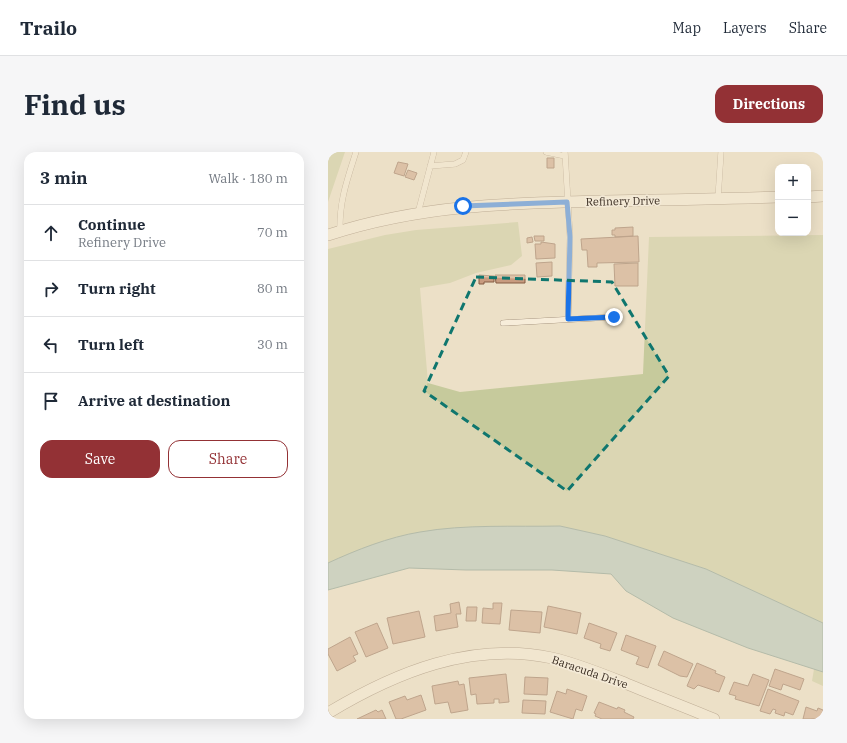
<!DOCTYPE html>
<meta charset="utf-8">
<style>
:root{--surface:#fff;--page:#f6f6f7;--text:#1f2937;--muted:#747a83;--line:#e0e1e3;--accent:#933135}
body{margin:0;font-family:"IBM Plex Serif",serif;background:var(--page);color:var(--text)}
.controls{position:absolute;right:12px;top:12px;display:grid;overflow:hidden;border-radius:8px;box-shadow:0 4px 16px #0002}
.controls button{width:36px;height:36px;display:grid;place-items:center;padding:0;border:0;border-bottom:1px solid var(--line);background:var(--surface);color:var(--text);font:20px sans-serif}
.stop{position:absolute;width:12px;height:12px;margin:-9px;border:3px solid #1a73e8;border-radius:50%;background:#fff}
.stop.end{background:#1a73e8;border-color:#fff;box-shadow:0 1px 4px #0008}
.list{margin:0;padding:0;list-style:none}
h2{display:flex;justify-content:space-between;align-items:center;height:52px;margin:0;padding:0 16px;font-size:17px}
h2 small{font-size:13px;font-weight:400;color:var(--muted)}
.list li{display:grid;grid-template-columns:26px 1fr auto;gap:12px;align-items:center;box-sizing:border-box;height:56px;padding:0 16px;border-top:1px solid var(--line)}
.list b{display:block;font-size:15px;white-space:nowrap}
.list p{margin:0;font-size:13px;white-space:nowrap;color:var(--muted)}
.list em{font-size:13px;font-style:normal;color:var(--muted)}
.actions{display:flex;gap:8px;padding:12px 16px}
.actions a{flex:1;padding:9px 0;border:1px solid var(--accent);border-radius:12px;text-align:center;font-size:14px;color:var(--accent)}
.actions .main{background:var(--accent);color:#fff}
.icon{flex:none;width:22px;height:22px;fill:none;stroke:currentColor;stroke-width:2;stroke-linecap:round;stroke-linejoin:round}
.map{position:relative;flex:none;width:495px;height:567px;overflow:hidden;border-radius:12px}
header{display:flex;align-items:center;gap:24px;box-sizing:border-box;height:56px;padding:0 20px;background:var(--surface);border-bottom:1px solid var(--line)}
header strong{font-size:19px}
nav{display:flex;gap:22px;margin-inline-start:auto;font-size:14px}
.intro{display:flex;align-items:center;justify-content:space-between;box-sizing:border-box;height:96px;padding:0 24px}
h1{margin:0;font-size:28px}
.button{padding:10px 18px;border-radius:12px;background:var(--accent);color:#fff;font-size:14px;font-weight:700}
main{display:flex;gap:24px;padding:0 24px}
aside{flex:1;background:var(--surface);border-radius:12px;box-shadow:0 4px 16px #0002}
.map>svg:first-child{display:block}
</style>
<header>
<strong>Trailo</strong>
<nav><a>Map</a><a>Layers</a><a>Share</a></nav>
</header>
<div class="intro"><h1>Find us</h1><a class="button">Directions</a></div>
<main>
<aside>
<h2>3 min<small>Walk · 180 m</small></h2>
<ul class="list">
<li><svg class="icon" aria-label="ahead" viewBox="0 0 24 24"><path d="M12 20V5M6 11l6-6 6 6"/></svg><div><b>Continue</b><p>Refinery Drive</p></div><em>70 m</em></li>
<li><svg class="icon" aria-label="right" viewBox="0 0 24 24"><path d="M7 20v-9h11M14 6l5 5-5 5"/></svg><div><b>Turn right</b></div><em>80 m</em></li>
<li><svg class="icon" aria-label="left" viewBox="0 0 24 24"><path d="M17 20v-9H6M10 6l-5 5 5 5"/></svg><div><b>Turn left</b></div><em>30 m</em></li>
<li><svg class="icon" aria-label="arrive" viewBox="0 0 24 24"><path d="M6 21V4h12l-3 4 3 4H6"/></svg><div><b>Arrive at destination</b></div></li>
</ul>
<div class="actions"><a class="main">Save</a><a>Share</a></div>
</aside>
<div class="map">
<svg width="495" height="567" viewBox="0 0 495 567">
<rect width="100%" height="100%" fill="#ece0c7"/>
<!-- green -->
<path fill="#c6ca9c" d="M 0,0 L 17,0 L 0,50 Z
M 190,70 L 194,104 L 183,113 L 148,121 L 122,131 L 92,136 L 100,231 L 132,240 L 315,222 L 321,85 L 495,83 L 495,471 L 378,417 L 277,384 L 232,374 L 0,411 L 0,97 L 57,83 L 88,78 Z
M 486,517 L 495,520 L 495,534 L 484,529 Z"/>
<!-- water -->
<path fill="#a8c0b8" stroke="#6f8e85" d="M 232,374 L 277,384 L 378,417 L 495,471 L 495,520 L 420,496 L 345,466 L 298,439 L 283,422 L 224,418 L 138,418 L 81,416 L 0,438 L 0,411 C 28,398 61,385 92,380 C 137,372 187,375 232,374 Z"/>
<!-- building -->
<path fill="#c89b7f" stroke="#855c45" d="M 219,6 L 226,6 L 226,16 L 219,16 Z
M 70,10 L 80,12 L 76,24 L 66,21 Z
M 80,18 L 89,21 L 86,28 L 77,25 Z
M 305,75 L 305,84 L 287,85 L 287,83 L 284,83 L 284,78 L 287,78 L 287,76 Z
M 206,84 L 216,84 L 216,89 L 207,89 Z
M 310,84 L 311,110 L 269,111 L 269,115 L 260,115 L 259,98 L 254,98 L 253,87 Z
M 204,85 L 205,90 L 199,91 L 199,86 Z
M 213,90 L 227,92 L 227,106 L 208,107 L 207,92 L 213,92 Z
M 224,110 L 224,124 L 209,125 L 208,111 Z
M 310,111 L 310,134 L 287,134 L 286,112 Z
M 151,123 L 166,124 L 166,130 L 156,130 L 156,132 L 151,132 Z
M 167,123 L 197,123 L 197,131 L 168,131 Z
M 131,450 L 133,462 L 128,462 L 130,475 L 108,479 L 106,464 L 123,461 L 122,452 Z
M 165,451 L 174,451 L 172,472 L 154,471 L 155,456 L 165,457 Z
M 220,454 L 253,461 L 249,482 L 216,475 Z
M 139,455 L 149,455 L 148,469 L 138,469 Z
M 183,458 L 214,460 L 212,481 L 181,478 Z
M 91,459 L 97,485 L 65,492 L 59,466 Z
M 49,471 L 60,496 L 38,505 L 27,480 Z
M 261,471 L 289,481 L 282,499 L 272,496 L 273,492 L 256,486 Z
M 298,483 L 328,494 L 320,516 L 308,512 L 311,505 L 293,498 Z
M 22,485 L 30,502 L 25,504 L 28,509 L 9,519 L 0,502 L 0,497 Z
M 336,499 L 365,512 L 359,525 L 352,524 L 330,513 Z
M 369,511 L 388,519 L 387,521 L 397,525 L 391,540 L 370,533 L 366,537 L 359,534 Z
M 447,517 L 476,527 L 472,538 L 455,532 L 453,538 L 441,534 Z
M 178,522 L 181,550 L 171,551 L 171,547 L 166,547 L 166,551 L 149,552 L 148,542 L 143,543 L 141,526 Z
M 425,522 L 441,528 L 431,554 L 407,547 L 408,544 L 401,542 L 406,530 L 420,534 Z
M 197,525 L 220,526 L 219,543 L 196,542 Z
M 130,529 L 131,533 L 136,532 L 140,558 L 123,561 L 120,550 L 107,552 L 104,534 Z
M 239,537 L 259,544 L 254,559 L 248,557 L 245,567 L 222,560 L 229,539 L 238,542 Z
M 440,537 L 471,549 L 465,563 L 457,560 L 456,564 L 447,561 L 448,558 L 445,557 L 442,562 L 432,559 Z
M 93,543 L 98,558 L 73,567 L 68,567 L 61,550 L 77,544 L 79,548 Z
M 195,548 L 218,549 L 217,562 L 194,561 Z
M 271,550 L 289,557 L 290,555 L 297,558 L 296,560 L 306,565 L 305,567 L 274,567 L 267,564 L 268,562 L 266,561 Z
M 478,555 L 489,559 L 490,556 L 495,558 L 495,567 L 475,567 Z
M 48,558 L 50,560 L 54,558 L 58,567 L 29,567 Z"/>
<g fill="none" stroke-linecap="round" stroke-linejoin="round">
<!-- service casing -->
<g stroke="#87725d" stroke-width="6">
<path id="service" d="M 218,0 L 237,4
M 237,0 L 242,85 L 240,167
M 102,14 L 127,12 L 135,8 L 138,0
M 390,47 L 393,0
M 90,61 L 106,0
M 12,80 C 11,50 19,28 28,0
M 175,171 L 286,165"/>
</g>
<!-- minor casing -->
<g stroke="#87725d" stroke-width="12">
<path id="minor" d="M 480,45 L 495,44
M 0,83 C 92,53 179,51 275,49 C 333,48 392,47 450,45
M 0,561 C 68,520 144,489 224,506 C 250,512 274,522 299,532 C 328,544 357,555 386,567"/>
</g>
<!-- service -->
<use href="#service" stroke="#f7edda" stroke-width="5.5"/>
<!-- minor -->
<use href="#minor" stroke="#f7edda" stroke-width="11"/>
</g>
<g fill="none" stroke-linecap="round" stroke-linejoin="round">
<!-- route -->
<path stroke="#1a73e8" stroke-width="5" d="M 135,54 L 239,50 L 242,85 L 240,167 L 286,165"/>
</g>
<!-- marked area -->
<path d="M0 0H495V567H0ZM 148,125 L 284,130 L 341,224 L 239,339 L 96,239 Z" fill="#ece0c7" fill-opacity=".55" fill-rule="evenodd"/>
<path fill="none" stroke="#0f766e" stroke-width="3" stroke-dasharray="8 5" stroke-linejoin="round" d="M 148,125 L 284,130 L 341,224 L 239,339 L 96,239 Z"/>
<g text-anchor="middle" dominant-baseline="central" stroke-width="3.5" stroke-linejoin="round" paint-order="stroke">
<!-- street labels -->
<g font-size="11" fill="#382b20" stroke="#f4ead7">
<text transform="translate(295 49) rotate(-1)">Refinery Drive</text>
<text transform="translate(262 520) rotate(19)">Baracuda Drive</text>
</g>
</g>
</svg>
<div class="controls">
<button>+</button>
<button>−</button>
</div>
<div class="stop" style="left:135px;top:54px"></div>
<div class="stop end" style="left:286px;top:165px"></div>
</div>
</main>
